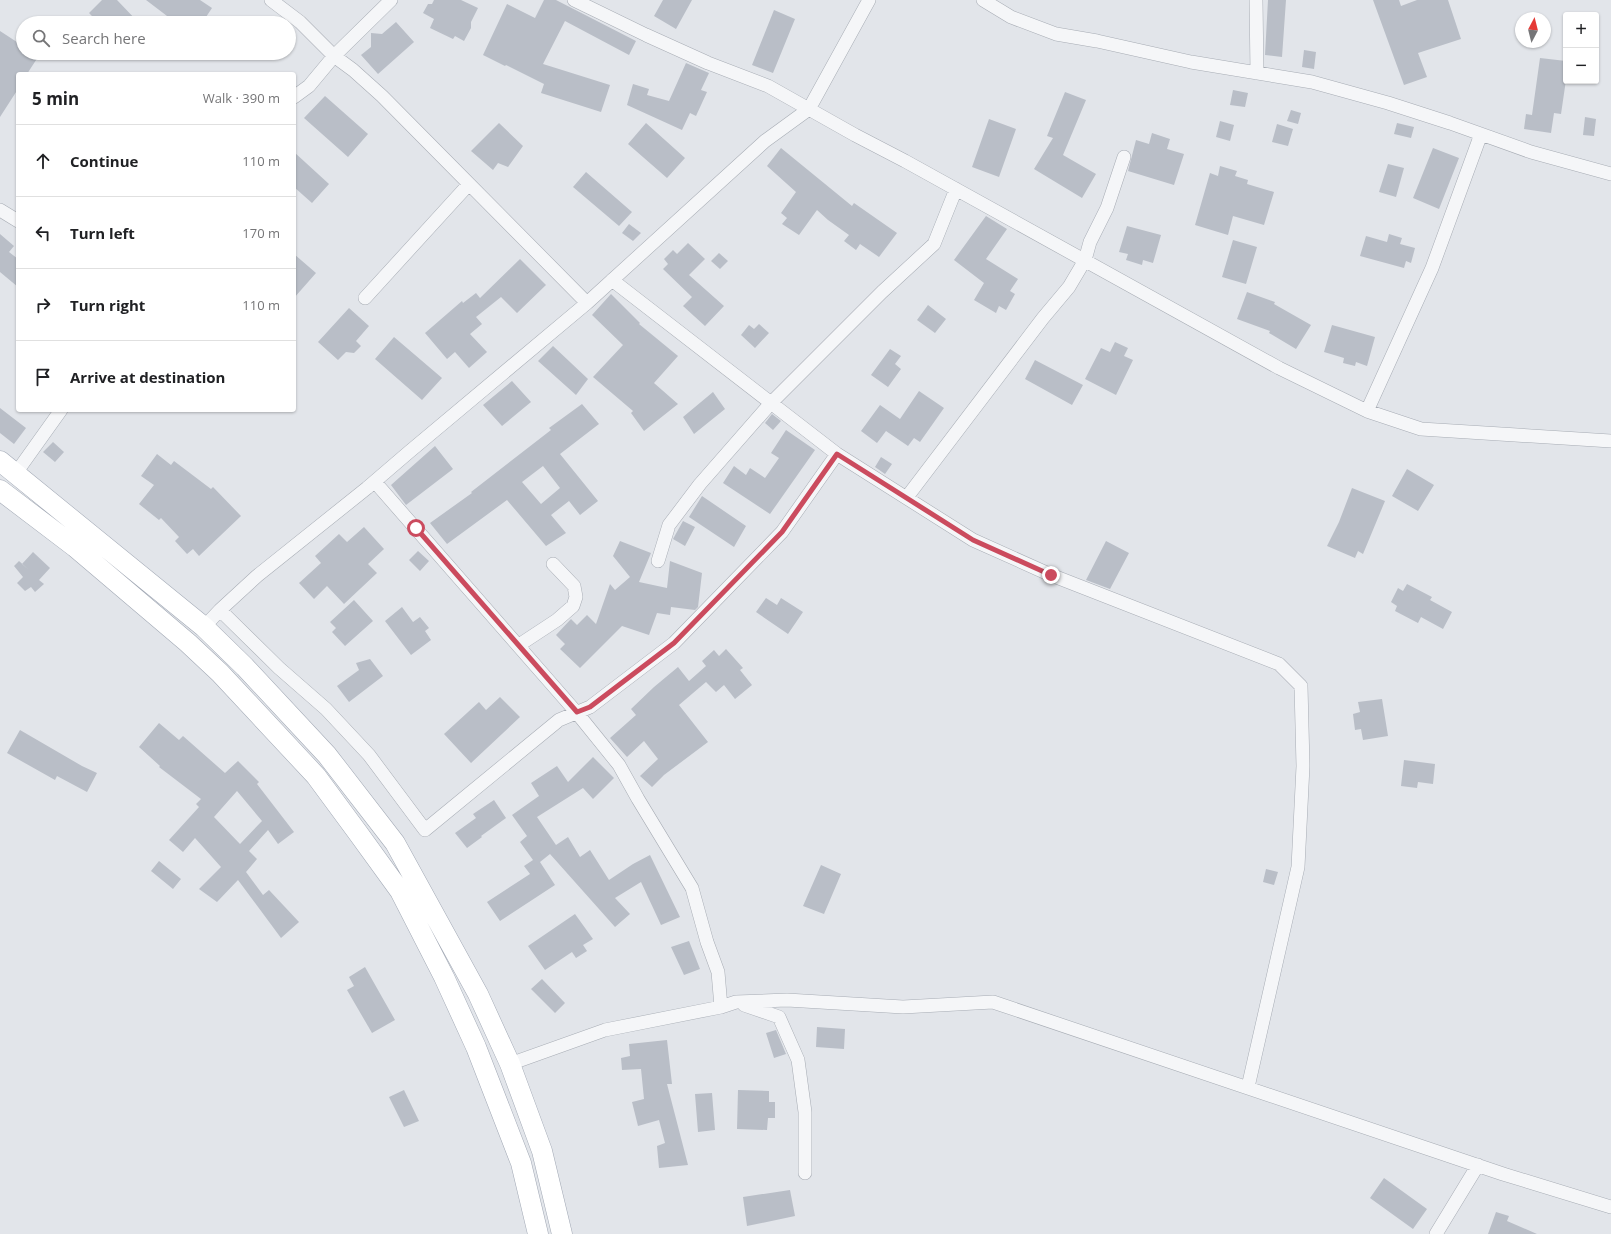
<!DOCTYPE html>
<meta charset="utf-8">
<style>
:root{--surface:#fff;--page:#f2f2f2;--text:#202124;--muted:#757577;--line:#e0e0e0}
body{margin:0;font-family:"Open Sans",sans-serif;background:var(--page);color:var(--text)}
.controls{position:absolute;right:12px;top:12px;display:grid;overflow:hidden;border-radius:4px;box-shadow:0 1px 3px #0004}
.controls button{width:36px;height:36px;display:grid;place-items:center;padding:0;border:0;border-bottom:1px solid var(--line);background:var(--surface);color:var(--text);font:20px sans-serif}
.compass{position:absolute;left:1515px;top:12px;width:36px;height:36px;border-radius:50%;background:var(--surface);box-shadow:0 1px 3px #0004;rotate:7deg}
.stop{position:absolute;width:12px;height:12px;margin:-9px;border:3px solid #cb4b5e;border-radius:50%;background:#fff}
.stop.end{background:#cb4b5e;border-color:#fff;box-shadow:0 1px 4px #0008}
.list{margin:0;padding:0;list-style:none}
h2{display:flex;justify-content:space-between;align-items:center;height:52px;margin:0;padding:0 16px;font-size:17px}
h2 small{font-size:13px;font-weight:400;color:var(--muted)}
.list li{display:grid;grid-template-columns:26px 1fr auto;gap:12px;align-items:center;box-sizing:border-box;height:72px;padding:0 16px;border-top:1px solid var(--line)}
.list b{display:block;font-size:15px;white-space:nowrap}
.list em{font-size:13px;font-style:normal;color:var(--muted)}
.icon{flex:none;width:22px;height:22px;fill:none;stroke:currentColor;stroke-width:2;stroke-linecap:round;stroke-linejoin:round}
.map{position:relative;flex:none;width:1611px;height:1234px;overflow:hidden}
.search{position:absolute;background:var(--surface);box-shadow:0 1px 3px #0004;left:16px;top:16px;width:280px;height:44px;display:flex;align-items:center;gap:10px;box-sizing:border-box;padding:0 14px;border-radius:22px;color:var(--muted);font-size:15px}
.panel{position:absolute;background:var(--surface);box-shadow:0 1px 3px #0004;left:16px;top:72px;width:280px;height:340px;border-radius:4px}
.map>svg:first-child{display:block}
</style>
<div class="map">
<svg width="1611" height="1234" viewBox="0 0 1611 1234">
<rect width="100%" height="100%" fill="#e2e5ea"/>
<!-- building -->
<path fill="#b9bec7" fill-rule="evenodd" d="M 102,0 L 117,0 L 139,23 L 99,23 L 89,13 Z
M 146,0 L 200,0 L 212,8 L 202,23 L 168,23 L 171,19 Z
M 434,0 L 461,0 L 478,8 L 471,22 L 471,28 L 464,41 L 455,36 L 453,39 L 430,28 L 434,19 L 423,13 L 428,4 L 432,4 Z
M 544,0 L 556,0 L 636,41 L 629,55 L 565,21 L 543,64 L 610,85 L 601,112 L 541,93 L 544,84 L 506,65 L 505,66 L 483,55 L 507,4 L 535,18 Z
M 663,0 L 692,0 L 676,29 L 654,16 Z
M 1268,0 L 1286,0 L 1282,57 L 1265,55 Z
M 1373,0 L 1399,0 L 1401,6 L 1417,0 L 1448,0 L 1461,39 L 1418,53 L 1427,77 L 1404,85 Z
M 774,10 L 795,19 L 773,73 L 752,65 Z
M 396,22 L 414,42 L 378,74 L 361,55 L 371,47 L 371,33 L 382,34 Z
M 0,31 L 23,46 L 23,53 L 31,53 L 38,57 L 27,74 L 18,74 L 18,89 L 0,117 Z
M 1304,50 L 1316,52 L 1314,69 L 1302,67 Z
M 1540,58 L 1566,61 L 1566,80 L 1561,114 L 1554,113 L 1551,133 L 1524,129 L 1526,114 L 1532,115 Z
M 686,63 L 709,73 L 701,90 L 707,92 L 696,116 L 690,113 L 682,130 L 627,105 L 633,84 L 649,89 L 647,95 L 669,101 Z
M 1233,90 L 1248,93 L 1245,107 L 1230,105 Z
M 1065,92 L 1086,100 L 1063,155 L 1096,174 L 1082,198 L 1034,169 L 1053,138 L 1047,136 Z
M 325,96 L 368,134 L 348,157 L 304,118 Z
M 1291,110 L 1301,113 L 1298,124 L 1287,121 Z
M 1585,117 L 1596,119 L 1594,136 L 1583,135 Z
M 989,119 L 1016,129 L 999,177 L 972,167 Z
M 1220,121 L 1234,125 L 1230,141 L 1216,137 Z
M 499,123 L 523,146 L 508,167 L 498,163 L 493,170 L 471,151 Z
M 646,123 L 685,158 L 667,178 L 628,144 Z
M 1397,123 L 1414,127 L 1411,138 L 1394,134 Z
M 1277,124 L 1293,129 L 1288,146 L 1272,142 Z
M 1152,133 L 1170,139 L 1167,149 L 1184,154 L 1174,185 L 1128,171 L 1136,140 L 1149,144 Z
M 781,148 L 852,206 L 854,203 L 897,233 L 879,257 L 860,244 L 856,250 L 844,241 L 849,235 L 828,220 L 817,210 L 799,235 L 782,224 L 787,218 L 781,213 L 796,192 L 767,166 Z
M 1433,148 L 1459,158 L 1439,209 L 1413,198 Z
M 294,152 L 329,184 L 312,203 L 294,187 Z
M 1388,164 L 1404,168 L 1396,197 L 1379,192 Z
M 1220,166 L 1237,171 L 1235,176 L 1248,180 L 1247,184 L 1274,192 L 1264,225 L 1233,216 L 1228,235 L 1195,225 L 1210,173 L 1218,176 Z
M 586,172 L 632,212 L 619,226 L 573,187 Z
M 986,216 L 1007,229 L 986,259 L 1018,279 L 1010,291 L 1015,294 L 1006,310 L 999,306 L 996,313 L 974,300 L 984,283 L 954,260 Z
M 629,224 L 641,233 L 633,241 L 622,233 Z
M 1127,226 L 1161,235 L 1153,263 L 1143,260 L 1142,265 L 1126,260 L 1128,254 L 1119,252 Z
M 0,234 L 14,246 L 9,252 L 18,259 L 18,287 L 0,272 Z
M 1389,234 L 1402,238 L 1400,244 L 1415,248 L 1411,263 L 1406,261 L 1404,268 L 1360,256 L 1366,236 L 1387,242 Z
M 1233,240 L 1257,247 L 1246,284 L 1222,277 Z
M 688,243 L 705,259 L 689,275 L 724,306 L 705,326 L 683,306 L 692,297 L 663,269 L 668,264 L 664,259 L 673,250 L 677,254 Z
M 719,253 L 728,261 L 720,269 L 711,261 Z
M 294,254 L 316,273 L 294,298 Z
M 520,259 L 546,285 L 517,313 L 501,297 L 476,317 L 482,324 L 470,334 L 487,352 L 469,368 L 455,352 L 447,359 L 425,333 L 462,301 L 463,303 L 476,293 L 480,298 Z
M 1247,292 L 1275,302 L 1274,304 L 1311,325 L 1296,349 L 1269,333 L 1270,331 L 1237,319 Z
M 611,294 L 640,323 L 639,324 L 678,356 L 654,383 L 678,404 L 644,431 L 631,413 L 633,411 L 593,377 L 623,345 L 592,315 Z
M 928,305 L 946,319 L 935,333 L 917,320 Z
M 349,308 L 369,326 L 356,341 L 361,346 L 354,353 L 346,352 L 338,360 L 318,342 Z
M 759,324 L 769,333 L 755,348 L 741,335 L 749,325 L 754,329 Z
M 1332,325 L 1375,337 L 1367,366 L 1356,362 L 1355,366 L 1343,363 L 1344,358 L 1324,352 Z
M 394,337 L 442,378 L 422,400 L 375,359 Z
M 1115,342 L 1128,348 L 1124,356 L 1133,360 L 1116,395 L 1085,379 L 1101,348 L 1110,352 Z
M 553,346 L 588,379 L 576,395 L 538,361 Z
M 890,349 L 901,356 L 895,364 L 901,369 L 888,387 L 871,375 Z
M 1035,360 L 1083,385 L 1072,405 L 1025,379 Z
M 512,381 L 531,402 L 502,426 L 483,405 Z
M 919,391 L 944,408 L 920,442 L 914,438 L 908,446 L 886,431 L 877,443 L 861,431 L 880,405 L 900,419 Z
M 713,392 L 725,409 L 694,434 L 683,417 Z
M 582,404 L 599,424 L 560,454 L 598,501 L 580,515 L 569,501 L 551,515 L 566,533 L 546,546 L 507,500 L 447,544 L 430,523 L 472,493 L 471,492 L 551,430 L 549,428 ZM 543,466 L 560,488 L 541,504 L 522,482 Z
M 0,408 L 26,428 L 14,444 L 0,433 Z
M 772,414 L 781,421 L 773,430 L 765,423 Z
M 786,430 L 815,450 L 770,514 L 723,483 L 734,466 L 746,475 L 750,468 L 765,478 L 779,458 L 771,453 Z
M 53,442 L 64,452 L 55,462 L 43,452 Z
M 435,446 L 453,469 L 406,505 L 391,485 Z
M 157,454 L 171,465 L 174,461 L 211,489 L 213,487 L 241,516 L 199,556 L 193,549 L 187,554 L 175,541 L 179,537 L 161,518 L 159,520 L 139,504 L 154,485 L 141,476 Z
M 881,457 L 892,464 L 885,474 L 875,467 Z
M 1407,469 L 1434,485 L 1418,511 L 1392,496 Z
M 1352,488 L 1385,501 L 1363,554 L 1358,551 L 1355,558 L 1327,546 L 1339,522 Z
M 702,496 L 746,526 L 734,547 L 689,517 Z
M 683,521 L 695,527 L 685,546 L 673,539 Z
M 364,527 L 384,549 L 368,564 L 377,573 L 344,604 L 327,586 L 314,599 L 299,583 L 321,563 L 315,556 L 339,534 L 347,542 Z
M 620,541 L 651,553 L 639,582 L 667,588 L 670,561 L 702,573 L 698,607 L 695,610 L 671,607 L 670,615 L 657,613 L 649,635 L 622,626 L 580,668 L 560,649 L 565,644 L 556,635 L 571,619 L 577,625 L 587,615 L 596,624 L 610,584 L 615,590 L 630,577 L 613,556 Z
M 1106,541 L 1129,553 L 1110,589 L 1086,580 Z
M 418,551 L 429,561 L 420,571 L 409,560 Z
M 33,552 L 50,568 L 39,580 L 44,584 L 35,592 L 31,587 L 25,591 L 17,583 L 23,577 L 14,566 L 19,561 L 29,570 L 22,564 Z
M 1407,584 L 1432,597 L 1430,600 L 1452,612 L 1443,629 L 1421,617 L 1418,623 L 1395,611 L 1397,606 L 1391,602 L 1398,588 L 1403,591 Z
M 766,598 L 777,605 L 781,598 L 803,612 L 788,634 L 756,612 Z
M 354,600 L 373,621 L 345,646 L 332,632 L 336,628 L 330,622 Z
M 402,607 L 413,622 L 420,617 L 429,628 L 425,631 L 431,640 L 411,655 L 385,621 Z
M 726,649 L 743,668 L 740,670 L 752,685 L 735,699 L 724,685 L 716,692 L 706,682 L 679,705 L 708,742 L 664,775 L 652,787 L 640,776 L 658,759 L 644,741 L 627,757 L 610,738 L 636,715 L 631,709 L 654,687 L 678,667 L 689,681 L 706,666 L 702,661 L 714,650 L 719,656 Z
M 370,659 L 383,676 L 349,702 L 337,686 L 359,670 L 356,663 Z
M 500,697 L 520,717 L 471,763 L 444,734 L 479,702 L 486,710 Z
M 1382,699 L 1388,736 L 1363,740 L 1361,729 L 1355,730 L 1353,714 L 1360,712 L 1358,702 Z
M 159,723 L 179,740 L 183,736 L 225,773 L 238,761 L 259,782 L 257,784 L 294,832 L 278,844 L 268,830 L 249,851 L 257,859 L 246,872 L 263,895 L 269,890 L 299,922 L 281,938 L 238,880 L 217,902 L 199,889 L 221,867 L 195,838 L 183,852 L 169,840 L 199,807 L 196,804 L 201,799 L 159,767 L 160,766 L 139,747 ZM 237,791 L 262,821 L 240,844 L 214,817 Z
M 20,730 L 82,766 L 97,773 L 87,792 L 57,776 L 55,780 L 7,753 Z
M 593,757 L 614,778 L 593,799 L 583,788 L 537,817 L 556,845 L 568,837 L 580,857 L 590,850 L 609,880 L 633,864 L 650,855 L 680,917 L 661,925 L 641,882 L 615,898 L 630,914 L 615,927 L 550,854 L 540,862 L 555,885 L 500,921 L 487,902 L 530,874 L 524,866 L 533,860 L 520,842 L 527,836 L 512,815 L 539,796 L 531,783 L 557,766 L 568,782 Z
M 1404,760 L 1435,764 L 1433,784 L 1418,782 L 1417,788 L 1401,786 Z
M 494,800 L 506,818 L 481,836 L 482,837 L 467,848 L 455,833 L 476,818 L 473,814 Z
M 159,861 L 181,879 L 173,889 L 151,871 Z
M 821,865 L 841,874 L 824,914 L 803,906 Z
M 1266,869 L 1278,872 L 1274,885 L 1263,882 Z
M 575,914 L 593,939 L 583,945 L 587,951 L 576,958 L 572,952 L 545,970 L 528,946 Z
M 689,941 L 700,969 L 684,975 L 671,947 Z
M 365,967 L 395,1020 L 372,1033 L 347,990 L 354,986 L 349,977 Z
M 542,979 L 565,1003 L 555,1013 L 531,989 Z
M 817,1027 L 845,1029 L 844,1049 L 816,1047 Z
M 776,1030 L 786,1054 L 774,1058 L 766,1033 Z
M 667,1040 L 672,1084 L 667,1084 L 688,1165 L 659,1168 L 657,1146 L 665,1143 L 659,1120 L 638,1126 L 632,1102 L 644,1099 L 641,1069 L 622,1070 L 621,1058 L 630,1056 L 629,1044 Z
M 404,1090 L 419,1121 L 404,1127 L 389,1097 Z
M 738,1090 L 769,1091 L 769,1102 L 775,1102 L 775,1118 L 768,1118 L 767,1130 L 737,1129 Z
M 712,1093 L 715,1130 L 698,1132 L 695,1094 Z
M 1384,1178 L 1427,1209 L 1413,1229 L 1370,1198 Z
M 790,1190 L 795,1216 L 747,1226 L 743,1197 Z
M 1496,1212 L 1509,1216 L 1507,1221 L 1537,1234 L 1488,1234 Z"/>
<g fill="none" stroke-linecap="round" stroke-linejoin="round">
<!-- street casing -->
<g stroke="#a7acb4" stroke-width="14">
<path id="street" d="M 271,0 L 300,22 L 334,56 L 353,70 L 382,96 L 587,303
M 574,0 L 646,35 L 708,63 L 768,86 L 855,135 L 905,161 L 1279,368 L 1367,411 L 1432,268 L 1481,134
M 983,0 L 1011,17 L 1056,34 L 1097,41 L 1191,62 L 1312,82 L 1388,103 L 1450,123 L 1531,152 L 1611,174
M 1256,0 L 1257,73
M 294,97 L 309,86 L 334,56 L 391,0
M 0,210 L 18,221
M 612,280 L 771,403 L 837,454 L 973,540 L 1051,575 L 1279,664 L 1301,686 L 1303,766 L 1298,867 L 1248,1087
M 365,298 L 469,184
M 1367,411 L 1421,429 L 1611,441
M 16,473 L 61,410
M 375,482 L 577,713 L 619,765 L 638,799 L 692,888 L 707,942 L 718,972 L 721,1007
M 907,497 L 1043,318 L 1069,287 L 1085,260 L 1090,242 L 1107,208 L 1124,157
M 658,561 L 669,525 L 700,484 L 771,403 L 882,292 L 934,244 L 956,189
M 220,610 L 279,668 L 326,709 L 369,755 L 425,830 L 559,720 L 590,707 L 674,643 L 782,532 L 837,454
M 204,627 L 220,610 L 257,576 L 367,488 L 409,452 L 587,303 L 765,141 L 809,109 L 869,0
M 519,645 L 557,620 L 573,606 L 576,597 L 574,586 L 553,564
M 744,1005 L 779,1017 L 798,1060 L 805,1112 L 805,1173
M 510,1064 L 605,1030 L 721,1007 L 736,1002 L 787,1000 L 903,1007 L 993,1002 L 1503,1174 L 1611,1207
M 1436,1234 L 1478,1165"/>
</g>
<!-- primary casing -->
<g stroke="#a2a9b5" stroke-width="21">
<path id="primary" d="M 0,461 L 204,627 L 245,667 L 327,755 L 395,843 L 478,994 L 510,1064 L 542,1151 L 562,1234
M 0,490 L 75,547 L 188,643 L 220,673 L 316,776 L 358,833 L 400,891 L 444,977 L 476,1047 L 521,1163 L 538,1234"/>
</g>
<!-- street -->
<use href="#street" stroke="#f5f6f8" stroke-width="13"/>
<!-- primary -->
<use href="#primary" stroke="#fff" stroke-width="20"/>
</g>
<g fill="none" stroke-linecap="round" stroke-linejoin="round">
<!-- route -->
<path stroke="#cb4b5e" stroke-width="5" d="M 416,528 L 577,712 L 590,707 L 674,643 L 782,532 L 837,454 L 973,540 L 1051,575"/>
</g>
</svg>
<div class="controls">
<button>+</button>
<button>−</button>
</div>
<svg class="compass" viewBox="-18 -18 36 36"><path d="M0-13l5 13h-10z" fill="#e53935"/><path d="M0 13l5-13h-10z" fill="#757577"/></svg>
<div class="stop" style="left:416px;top:528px"></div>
<div class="stop end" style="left:1051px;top:575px"></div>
<div class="search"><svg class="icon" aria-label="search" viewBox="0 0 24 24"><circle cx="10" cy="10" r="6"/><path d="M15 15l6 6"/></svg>Search here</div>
<section class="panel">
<h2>5 min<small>Walk · 390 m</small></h2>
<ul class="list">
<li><svg class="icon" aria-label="ahead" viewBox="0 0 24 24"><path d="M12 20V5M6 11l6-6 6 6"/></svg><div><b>Continue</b></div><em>110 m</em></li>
<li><svg class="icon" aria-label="left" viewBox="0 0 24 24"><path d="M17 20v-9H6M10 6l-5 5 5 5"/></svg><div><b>Turn left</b></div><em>170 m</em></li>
<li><svg class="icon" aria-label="right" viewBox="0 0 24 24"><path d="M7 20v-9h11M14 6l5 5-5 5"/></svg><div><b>Turn right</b></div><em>110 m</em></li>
<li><svg class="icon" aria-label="arrive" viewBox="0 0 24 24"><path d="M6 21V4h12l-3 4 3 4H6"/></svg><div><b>Arrive at destination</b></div></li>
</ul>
</section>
</div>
